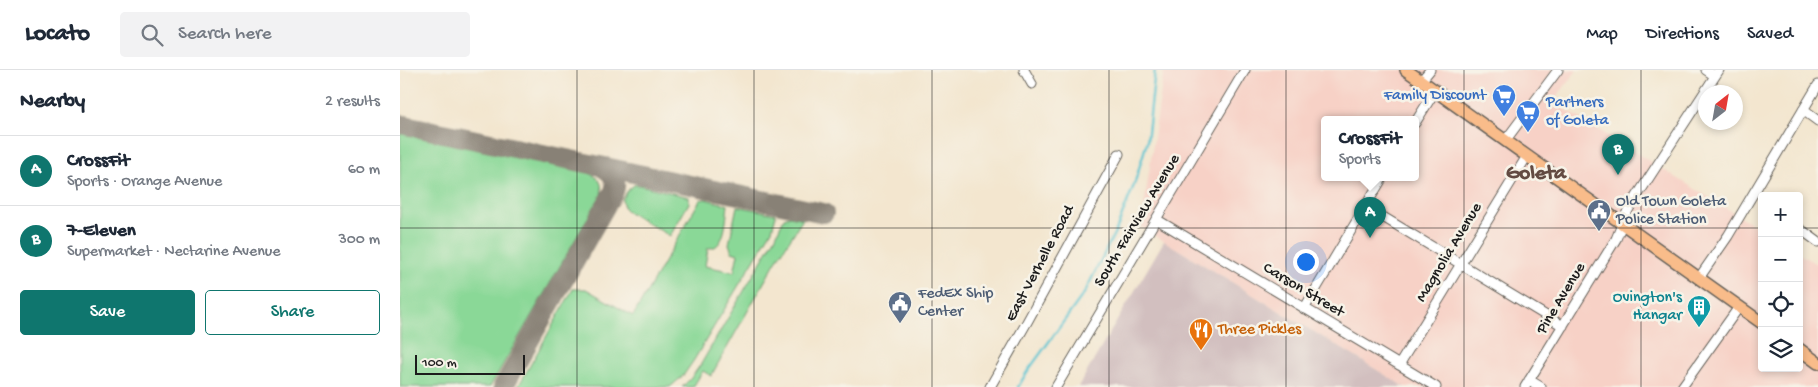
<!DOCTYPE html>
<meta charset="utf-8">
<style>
:root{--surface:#fff;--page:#f2f2f3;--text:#1f2937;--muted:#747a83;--line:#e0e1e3;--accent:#0f766e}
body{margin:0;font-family:"Gochi Hand",sans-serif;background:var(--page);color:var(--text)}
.controls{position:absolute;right:15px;bottom:15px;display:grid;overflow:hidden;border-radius:5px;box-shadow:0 2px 8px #0003}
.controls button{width:45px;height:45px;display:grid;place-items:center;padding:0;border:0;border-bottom:1px solid var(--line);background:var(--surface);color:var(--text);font:25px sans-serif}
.compass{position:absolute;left:1298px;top:15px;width:45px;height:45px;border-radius:50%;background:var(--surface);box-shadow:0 2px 8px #0003;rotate:31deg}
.scale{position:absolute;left:15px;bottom:12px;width:110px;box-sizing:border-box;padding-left:5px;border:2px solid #1c1c1c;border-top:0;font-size:14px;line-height:18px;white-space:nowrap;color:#1c1c1c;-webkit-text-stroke:4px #f7f3e8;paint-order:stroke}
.you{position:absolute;left:905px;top:191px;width:18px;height:18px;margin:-12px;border:4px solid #fff;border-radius:50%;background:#1a73e8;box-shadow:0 0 0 8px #1a73e833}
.badge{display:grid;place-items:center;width:32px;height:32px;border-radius:50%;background:var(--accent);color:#fff;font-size:16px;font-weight:700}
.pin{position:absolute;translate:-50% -41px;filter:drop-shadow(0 1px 2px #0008)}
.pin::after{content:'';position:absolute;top:26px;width:18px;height:15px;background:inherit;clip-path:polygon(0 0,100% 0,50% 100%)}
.popup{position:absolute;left:921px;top:46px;width:98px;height:65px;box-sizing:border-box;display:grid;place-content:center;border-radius:5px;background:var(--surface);filter:drop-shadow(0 1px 4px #0005);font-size:16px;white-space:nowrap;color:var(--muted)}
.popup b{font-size:19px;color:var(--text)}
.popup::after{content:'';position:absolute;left:50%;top:100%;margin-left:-10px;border:10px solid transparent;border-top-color:var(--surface)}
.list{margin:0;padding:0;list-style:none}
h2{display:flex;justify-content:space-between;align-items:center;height:65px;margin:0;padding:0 20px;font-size:21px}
h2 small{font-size:16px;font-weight:400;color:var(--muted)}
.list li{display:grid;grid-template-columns:32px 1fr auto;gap:15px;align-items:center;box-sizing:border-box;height:70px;padding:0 20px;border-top:1px solid var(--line)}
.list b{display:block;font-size:19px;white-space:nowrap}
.list p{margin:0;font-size:16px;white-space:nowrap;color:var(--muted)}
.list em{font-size:16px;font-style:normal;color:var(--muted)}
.actions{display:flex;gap:10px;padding:15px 20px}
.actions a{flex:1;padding:11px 0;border:1px solid var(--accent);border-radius:5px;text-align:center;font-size:18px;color:var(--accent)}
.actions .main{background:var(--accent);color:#fff}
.icon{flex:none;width:28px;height:28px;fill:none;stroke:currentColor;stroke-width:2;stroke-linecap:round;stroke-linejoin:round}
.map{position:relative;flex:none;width:1418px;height:317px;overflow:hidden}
header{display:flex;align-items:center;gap:30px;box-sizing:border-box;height:70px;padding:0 25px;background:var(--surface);border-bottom:1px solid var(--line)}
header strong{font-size:24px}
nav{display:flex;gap:28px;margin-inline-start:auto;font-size:18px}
.search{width:350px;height:45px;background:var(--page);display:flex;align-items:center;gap:12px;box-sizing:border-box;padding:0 18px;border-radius:5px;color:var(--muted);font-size:19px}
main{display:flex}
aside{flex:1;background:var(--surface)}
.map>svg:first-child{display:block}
</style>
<header>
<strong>Locato</strong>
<div class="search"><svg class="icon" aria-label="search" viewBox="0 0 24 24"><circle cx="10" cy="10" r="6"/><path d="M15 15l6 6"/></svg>Search here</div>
<nav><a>Map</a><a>Directions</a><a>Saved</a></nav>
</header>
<main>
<aside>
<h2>Nearby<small>2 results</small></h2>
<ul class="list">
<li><span class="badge">A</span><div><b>CrossFit</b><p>Sports · Orange Avenue</p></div><em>60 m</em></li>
<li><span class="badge">B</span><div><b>7-Eleven</b><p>Supermarket · Nectarine Avenue</p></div><em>300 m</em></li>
</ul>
<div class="actions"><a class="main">Save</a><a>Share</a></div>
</aside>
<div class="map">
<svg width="1418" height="317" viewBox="0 0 1418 317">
<rect width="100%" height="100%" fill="#f7f3e8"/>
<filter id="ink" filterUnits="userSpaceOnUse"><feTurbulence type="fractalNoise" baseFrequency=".02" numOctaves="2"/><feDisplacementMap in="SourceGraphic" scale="10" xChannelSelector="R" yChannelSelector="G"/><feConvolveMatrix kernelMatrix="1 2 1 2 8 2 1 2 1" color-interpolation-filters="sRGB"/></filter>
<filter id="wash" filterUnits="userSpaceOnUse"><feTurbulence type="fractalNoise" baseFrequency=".0096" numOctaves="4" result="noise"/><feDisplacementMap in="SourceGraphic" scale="20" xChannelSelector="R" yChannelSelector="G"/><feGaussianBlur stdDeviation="1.12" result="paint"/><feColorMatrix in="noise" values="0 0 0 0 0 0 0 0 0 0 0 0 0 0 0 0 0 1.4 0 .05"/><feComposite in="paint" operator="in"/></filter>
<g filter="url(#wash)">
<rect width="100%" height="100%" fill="#f3e6cf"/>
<!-- built -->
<path fill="#f7d1c6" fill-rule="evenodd" d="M 764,0 L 1177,0 L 1153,32 L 1362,160 L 1362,298 L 1399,298 L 1399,184 L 1418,195 L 1418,317 L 1005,317 L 741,157 ZM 925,49 L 1015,49 L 1015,107 L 925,107 Z"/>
<!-- industrial -->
<path fill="#d2bfbf" d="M 764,171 L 1005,317 L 678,317 Z"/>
<!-- green -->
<path fill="#8ad897" stroke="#537a5a" d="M 0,61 L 181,100 C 195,105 204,109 201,125 L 90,317 L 0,317 Z
M 234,115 L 239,115 L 289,127 L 289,133 L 270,166 L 228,142 L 224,138 L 222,130 L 227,121 Z
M 305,129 L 328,135 C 326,148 326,180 308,178 L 305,196 L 334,202 L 338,184 L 332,182 L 329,174 L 337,136 L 375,144 L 376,145 L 372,160 L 294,290 L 283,306 L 270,317 L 118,317 L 173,219 L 186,219 L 233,246 L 300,130 Z
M 390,146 L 403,149 L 375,193 L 311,306 L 303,301 L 293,317 L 282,317 L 291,308 L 301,294 L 375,168 L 384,148 Z"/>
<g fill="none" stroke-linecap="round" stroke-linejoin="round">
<!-- stream -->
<path stroke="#57c3d0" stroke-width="2.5" d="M 618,317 L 627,302 L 685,222 L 717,158 L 734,115 L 747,72 L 755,0"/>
<!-- taxiway -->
<path stroke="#888176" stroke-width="20" d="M 0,54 L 424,143
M 103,317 L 214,121 C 218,110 212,102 202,97"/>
</g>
</g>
<g filter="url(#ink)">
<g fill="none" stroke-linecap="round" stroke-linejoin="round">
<!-- minor casing -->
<g stroke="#67635b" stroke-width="11">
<path id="minor" d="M 624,0 L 632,14
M 1306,0 L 1315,6
M 1021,11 L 1030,0
M 1403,40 L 1418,51
M 1015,53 L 1035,21
M 1105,71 L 1158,0
M 965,136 L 1163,256
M 756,149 L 1036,317
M 1399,158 L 1418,172
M 1299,208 L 1328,166 L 1418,15
M 904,239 L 983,107
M 999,295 L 1127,86
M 1129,310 L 1141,317
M 590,317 L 627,252 L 719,84
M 656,317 L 845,0
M 1125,317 L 1216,169 L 1228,140 L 1319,0
M 1282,317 L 1339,237"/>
</g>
<!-- major casing -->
<g stroke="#67635b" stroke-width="14">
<path id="major" d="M 1006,0 L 1362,253
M 1399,279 L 1418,293"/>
</g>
<!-- minor -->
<use href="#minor" stroke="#fff" stroke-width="9"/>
<!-- major -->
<use href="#major" stroke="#f9bc8a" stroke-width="11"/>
</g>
</g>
<!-- grid -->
<path fill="none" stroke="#1c1c1c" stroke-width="1" stroke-opacity="0.55" d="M 177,0 L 177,317M 354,0 L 354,317M 532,0 L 532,317M 709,0 L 709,317M 886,0 L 886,317M 1064,0 L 1064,317M 1241,0 L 1241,317M 0,158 L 1362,158M 1399,158 L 1418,158"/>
<!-- icons -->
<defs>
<g id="supermarket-pin" transform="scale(1.25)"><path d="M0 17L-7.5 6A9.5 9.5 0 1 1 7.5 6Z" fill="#3f7fe0" stroke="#f7f3e8"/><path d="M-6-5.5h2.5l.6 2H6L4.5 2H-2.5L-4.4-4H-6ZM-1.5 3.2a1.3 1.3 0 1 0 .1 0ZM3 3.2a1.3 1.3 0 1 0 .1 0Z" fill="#fff"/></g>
<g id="civic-pin" transform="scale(1.25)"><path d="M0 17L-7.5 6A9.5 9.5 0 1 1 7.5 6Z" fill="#5c6f8a" stroke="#f7f3e8"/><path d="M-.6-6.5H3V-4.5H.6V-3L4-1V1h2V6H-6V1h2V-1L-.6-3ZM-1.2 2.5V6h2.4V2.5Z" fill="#fff"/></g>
<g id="building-pin" transform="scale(1.25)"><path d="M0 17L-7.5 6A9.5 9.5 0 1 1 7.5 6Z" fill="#0f9aa8" stroke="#f7f3e8"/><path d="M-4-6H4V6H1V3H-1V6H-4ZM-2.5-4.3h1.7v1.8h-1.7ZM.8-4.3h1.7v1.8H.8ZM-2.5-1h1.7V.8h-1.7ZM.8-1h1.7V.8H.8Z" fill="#fff"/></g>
<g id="restaurant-pin" transform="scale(1.25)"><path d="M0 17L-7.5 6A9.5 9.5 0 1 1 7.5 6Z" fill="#e8710a" stroke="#f7f3e8"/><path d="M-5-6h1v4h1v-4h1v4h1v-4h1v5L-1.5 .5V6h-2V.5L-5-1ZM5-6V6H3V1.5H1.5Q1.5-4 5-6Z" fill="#fff"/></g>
</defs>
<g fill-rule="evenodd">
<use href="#supermarket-pin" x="1104" y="26"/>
<use href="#supermarket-pin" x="1128" y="42"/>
<use href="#civic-pin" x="1199" y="141"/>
<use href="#civic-pin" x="500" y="233"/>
<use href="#building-pin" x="1299" y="237"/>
<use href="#restaurant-pin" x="801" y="260"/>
</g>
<g text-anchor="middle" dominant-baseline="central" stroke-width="5" stroke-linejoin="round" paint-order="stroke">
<!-- shop labels -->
<g font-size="16" fill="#366cbe" stroke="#f7f3e8" text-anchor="end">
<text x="1086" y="26">Family Discount</text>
<text x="1146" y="33" text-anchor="start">Partners<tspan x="1146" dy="18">of Goleta</tspan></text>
</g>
<!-- service labels -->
<g font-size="16" fill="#4e5e75" stroke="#f7f3e8" text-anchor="start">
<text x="1216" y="132">Old Town Goleta<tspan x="1216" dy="18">Police Station</tspan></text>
<text x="518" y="224">FedEx Ship<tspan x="518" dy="18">Center</tspan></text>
</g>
<!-- street labels -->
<g font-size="16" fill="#1c1c1c" stroke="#f7f3e8">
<text transform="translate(738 151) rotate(-59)">South Fairview Avenue</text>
<text transform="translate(1050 183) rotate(-59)">Magnolia Avenue</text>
<text transform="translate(641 194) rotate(-62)">East Verhelle Road</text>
<text transform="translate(903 221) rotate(31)">Carson Street</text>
<text transform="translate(1162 229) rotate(-59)">Pine Avenue</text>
</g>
<!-- culture labels -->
<g font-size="16" fill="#0d838f" stroke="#f7f3e8" text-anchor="end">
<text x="1282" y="228">Ovington's<tspan x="1282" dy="18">Hangar</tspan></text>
</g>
<!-- food labels -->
<g font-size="16" fill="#c56008" stroke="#f7f3e8" text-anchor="start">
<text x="818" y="260">Three Pickles</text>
</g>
<!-- district labels -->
<g font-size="21" font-weight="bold" fill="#634b42" stroke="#f7f3e8">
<text x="1136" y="104">Goleta</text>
</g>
</g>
</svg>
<div class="controls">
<button>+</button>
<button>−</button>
<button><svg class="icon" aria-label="locate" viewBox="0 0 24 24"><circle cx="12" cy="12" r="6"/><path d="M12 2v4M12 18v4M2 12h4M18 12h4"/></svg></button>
<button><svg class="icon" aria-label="layers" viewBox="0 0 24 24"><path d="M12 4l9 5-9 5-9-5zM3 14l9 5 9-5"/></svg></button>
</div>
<svg class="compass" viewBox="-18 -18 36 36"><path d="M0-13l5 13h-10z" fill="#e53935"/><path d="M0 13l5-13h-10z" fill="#747a83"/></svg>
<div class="scale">100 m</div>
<div class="you"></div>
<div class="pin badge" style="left:970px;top:168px">A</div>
<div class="popup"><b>CrossFit</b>Sports</div>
<div class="pin badge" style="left:1218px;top:105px">B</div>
</div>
</main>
